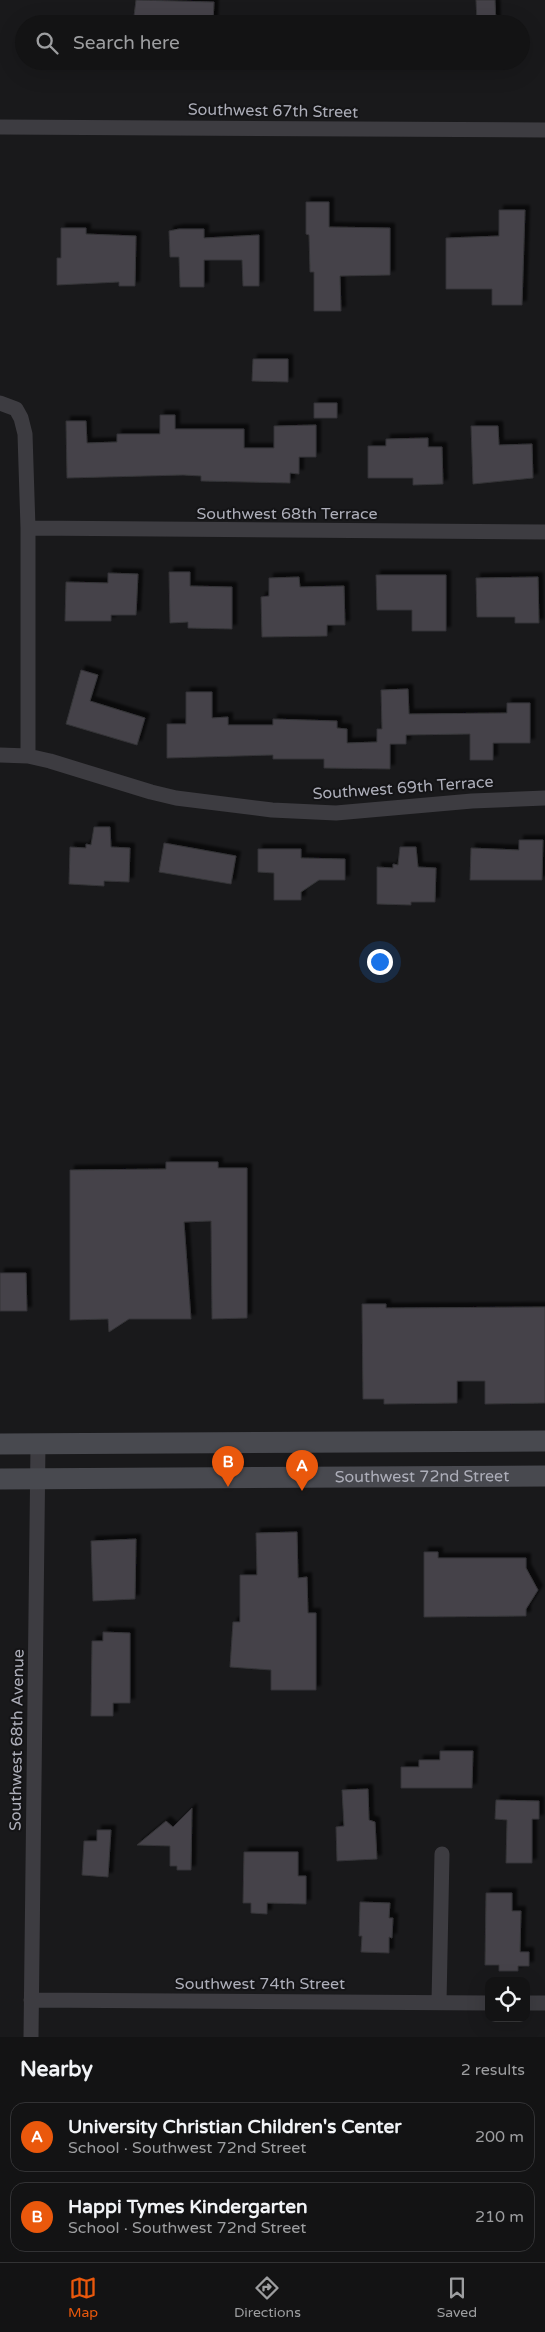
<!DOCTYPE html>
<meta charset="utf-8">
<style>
:root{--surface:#131314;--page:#1c1c1d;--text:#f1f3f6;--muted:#9d9ea0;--line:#323234;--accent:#ea580c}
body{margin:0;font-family:"Varela Round",sans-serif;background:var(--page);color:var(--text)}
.controls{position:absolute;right:15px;bottom:15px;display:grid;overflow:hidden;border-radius:10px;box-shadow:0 5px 20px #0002}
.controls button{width:45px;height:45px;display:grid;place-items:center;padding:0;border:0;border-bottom:1px solid var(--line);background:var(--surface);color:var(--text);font:25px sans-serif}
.you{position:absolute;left:379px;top:961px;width:18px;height:18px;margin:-12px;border:4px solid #fff;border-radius:50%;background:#1a73e8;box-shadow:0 0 0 8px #1a73e833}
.badge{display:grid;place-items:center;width:32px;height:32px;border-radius:50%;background:var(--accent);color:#fff;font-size:16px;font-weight:700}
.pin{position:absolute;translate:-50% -41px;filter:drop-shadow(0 1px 2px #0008)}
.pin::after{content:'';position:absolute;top:26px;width:18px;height:15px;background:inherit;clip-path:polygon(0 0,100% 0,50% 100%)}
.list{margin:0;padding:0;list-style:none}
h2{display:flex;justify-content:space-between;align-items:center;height:65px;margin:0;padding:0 20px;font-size:21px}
h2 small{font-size:16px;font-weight:400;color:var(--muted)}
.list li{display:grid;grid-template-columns:32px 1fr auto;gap:15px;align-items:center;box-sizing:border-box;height:70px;margin:0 10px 10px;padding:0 10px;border:1px solid var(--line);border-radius:15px}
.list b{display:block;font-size:19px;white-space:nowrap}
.list p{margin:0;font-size:16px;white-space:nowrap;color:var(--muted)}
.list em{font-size:16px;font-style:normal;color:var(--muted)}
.icon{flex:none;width:28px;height:28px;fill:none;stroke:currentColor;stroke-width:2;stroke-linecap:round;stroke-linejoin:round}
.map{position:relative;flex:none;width:545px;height:2037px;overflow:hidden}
.search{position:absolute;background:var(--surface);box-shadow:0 5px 20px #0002;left:15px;right:15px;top:15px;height:55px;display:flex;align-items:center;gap:12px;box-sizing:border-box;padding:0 18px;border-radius:28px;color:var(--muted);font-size:19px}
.sheet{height:225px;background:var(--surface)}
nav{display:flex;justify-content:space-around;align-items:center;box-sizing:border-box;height:70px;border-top:1px solid var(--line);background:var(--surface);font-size:14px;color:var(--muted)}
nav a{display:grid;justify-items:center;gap:2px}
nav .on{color:var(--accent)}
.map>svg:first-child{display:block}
</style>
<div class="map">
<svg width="545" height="2037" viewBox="0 0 545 2037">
<defs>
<filter id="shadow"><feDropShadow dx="4.5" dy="-4.5" stdDeviation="1" flood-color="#0009"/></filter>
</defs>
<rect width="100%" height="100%" fill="#19191b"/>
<!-- building -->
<path fill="#444348" stroke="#343337" filter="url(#shadow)" d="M 136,0 L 214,2 L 213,24 L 133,24 Z
M 476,0 L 495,0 L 496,24 L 477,24 Z
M 306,202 L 329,202 L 329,227 L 390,228 L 390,275 L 340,276 L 341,311 L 314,311 L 314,272 L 310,272 L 309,235 L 306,234 Z
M 499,210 L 525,210 L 522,305 L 492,305 L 492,289 L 446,289 L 446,238 L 499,236 Z
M 61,228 L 86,228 L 86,234 L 136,236 L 135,286 L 119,286 L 119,282 L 57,285 L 57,258 L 61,258 Z
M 179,229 L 204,229 L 204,238 L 259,235 L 259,286 L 243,286 L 242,260 L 204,260 L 204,287 L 180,287 L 179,257 L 170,257 L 169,231 Z
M 253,359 L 288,359 L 288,382 L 252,381 Z
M 314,403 L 337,403 L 337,418 L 314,418 Z
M 160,415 L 175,415 L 175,429 L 244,429 L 244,448 L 274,448 L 274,426 L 316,425 L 316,457 L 299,457 L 299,474 L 290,473 L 290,483 L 201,481 L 201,476 L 183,475 L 67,478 L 66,421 L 86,421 L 87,443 L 117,442 L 117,434 L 160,434 Z
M 471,426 L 498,426 L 499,445 L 532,444 L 533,478 L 473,484 Z
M 428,438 L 428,447 L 442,447 L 443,484 L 413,485 L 413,478 L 368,478 L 368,446 L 386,446 L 386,439 Z
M 169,572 L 190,572 L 190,586 L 232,587 L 232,629 L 188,628 L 188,622 L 170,623 Z
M 108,573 L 138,574 L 136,615 L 111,615 L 111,621 L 65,621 L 66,582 L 108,583 Z
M 376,575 L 446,575 L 446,631 L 412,631 L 412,610 L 377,610 Z
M 299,577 L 300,587 L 344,586 L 345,625 L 327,625 L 327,636 L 262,637 L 261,597 L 269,596 L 269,578 Z
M 538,577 L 539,623 L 515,623 L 515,617 L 477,617 L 476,578 Z
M 81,670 L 98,675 L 90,701 L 145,718 L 137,745 L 66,724 Z
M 408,689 L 409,714 L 507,713 L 507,703 L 530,703 L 530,743 L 493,743 L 493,760 L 470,760 L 470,734 L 406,735 L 406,744 L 390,744 L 390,769 L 324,768 L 324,759 L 273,759 L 273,755 L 167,758 L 167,724 L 186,724 L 186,692 L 212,692 L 212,718 L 228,717 L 228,725 L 273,725 L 273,719 L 337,721 L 337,728 L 347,729 L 347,743 L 377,742 L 377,729 L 382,729 L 381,690 Z
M 94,827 L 110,827 L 111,847 L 130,848 L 129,882 L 104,881 L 104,886 L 69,884 L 70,847 L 86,848 L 86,844 L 91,845 Z
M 519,840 L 543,840 L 542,880 L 470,880 L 471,848 L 519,850 Z
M 164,843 L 236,856 L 231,884 L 159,872 Z
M 400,847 L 416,847 L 418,867 L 436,868 L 435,902 L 411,902 L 411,905 L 377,904 L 377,867 L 393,868 L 393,864 L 398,865 Z
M 258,849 L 301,849 L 301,858 L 345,859 L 345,880 L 319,880 L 301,892 L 301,900 L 274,900 L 274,873 L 258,872 Z
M 166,1162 L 218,1162 L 218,1168 L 247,1168 L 247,1318 L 212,1319 L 211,1221 L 184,1222 L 191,1319 L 129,1319 L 109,1332 L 108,1319 L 70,1320 L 70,1170 L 166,1169 Z
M 0,1273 L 26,1273 L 27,1311 L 0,1311 Z
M 362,1304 L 386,1304 L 386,1308 L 545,1307 L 545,1403 L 485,1404 L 485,1381 L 457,1381 L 457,1403 L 384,1404 L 384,1399 L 363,1399 Z
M 297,1532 L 298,1578 L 307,1577 L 308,1613 L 316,1613 L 316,1690 L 271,1690 L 271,1670 L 230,1667 L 233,1622 L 240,1622 L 240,1575 L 257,1575 L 256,1533 Z
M 136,1539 L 135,1599 L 93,1601 L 91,1541 Z
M 424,1552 L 438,1552 L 438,1558 L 526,1558 L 526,1568 L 538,1590 L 526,1609 L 526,1616 L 424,1617 Z
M 103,1632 L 130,1633 L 130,1703 L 113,1703 L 113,1716 L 91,1716 L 92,1641 L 103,1641 Z
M 440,1751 L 473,1751 L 472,1788 L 401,1788 L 401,1767 L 419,1767 L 419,1760 L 440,1760 Z
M 368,1789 L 369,1820 L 375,1822 L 377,1859 L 337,1861 L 336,1827 L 344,1826 L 342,1790 Z
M 496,1800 L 539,1801 L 539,1819 L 532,1819 L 532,1863 L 506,1863 L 507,1820 L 495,1819 Z
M 192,1808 L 191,1870 L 177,1870 L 177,1866 L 170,1866 L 170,1846 L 137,1845 L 166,1821 L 173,1827 Z
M 97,1830 L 111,1830 L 108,1877 L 82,1875 L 84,1841 L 97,1841 Z
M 244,1852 L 298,1852 L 298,1876 L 306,1876 L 306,1904 L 267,1903 L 267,1914 L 251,1913 L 251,1903 L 243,1903 Z
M 486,1893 L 512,1893 L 512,1911 L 521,1911 L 520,1952 L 529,1952 L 529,1966 L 518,1966 L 518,1971 L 499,1971 L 499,1965 L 485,1965 Z
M 360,1902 L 390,1903 L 389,1918 L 393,1918 L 392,1938 L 389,1937 L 389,1953 L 361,1952 L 362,1936 L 359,1936 Z"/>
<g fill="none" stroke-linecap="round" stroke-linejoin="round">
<!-- minor -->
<path stroke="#3d3c41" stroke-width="15" d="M 0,127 L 545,130
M 0,403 L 16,409 L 21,418 L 25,434 L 28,528 L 28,756
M 28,528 L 545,532
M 0,755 L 28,756 L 50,761 L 151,792 L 176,798 L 272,810 L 336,813 L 472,801 L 545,798
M 31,2000 L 489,2003
M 439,2002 L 442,1854
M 526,2003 L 545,2003
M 31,2037 L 38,1444"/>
<!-- secondary -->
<g stroke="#48494f" stroke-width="21">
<path d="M 0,1444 L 545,1441"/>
<path id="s1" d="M 0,1479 L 545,1476"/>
</g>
</g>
<g text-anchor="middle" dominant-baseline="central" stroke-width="4" stroke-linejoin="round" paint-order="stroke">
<!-- street labels -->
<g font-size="16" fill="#adaeb9" stroke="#141416">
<text transform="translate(273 111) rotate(1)">Southwest 67th Street</text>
<text x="287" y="514">Southwest 68th Terrace</text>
<text transform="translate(403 788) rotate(-4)">Southwest 69th Terrace</text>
<text stroke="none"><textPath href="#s1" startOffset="422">Southwest 72nd Street</textPath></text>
<text transform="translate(17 1740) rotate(-89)">Southwest 68th Avenue</text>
<text x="260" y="1984">Southwest 74th Street</text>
</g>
</g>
</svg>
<div class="controls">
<button><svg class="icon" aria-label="locate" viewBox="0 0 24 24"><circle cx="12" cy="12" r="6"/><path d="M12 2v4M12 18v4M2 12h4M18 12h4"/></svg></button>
</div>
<div class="you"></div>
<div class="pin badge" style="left:302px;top:1491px">A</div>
<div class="pin badge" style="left:228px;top:1487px">B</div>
<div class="search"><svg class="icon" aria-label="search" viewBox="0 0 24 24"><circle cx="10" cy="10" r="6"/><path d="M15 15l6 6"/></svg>Search here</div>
</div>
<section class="sheet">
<h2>Nearby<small>2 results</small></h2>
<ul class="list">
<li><span class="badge">A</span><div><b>University Christian Children's Center</b><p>School · Southwest 72nd Street</p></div><em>200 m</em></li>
<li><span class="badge">B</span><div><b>Happi Tymes Kindergarten</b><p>School · Southwest 72nd Street</p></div><em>210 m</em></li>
</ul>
</section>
<nav>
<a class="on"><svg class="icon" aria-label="map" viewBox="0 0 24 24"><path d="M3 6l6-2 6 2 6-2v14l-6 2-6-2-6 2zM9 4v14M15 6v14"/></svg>Map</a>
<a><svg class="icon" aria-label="directions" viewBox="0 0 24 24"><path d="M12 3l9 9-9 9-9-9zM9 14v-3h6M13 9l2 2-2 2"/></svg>Directions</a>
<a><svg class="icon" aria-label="saved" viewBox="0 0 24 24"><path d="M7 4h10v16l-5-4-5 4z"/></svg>Saved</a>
</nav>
